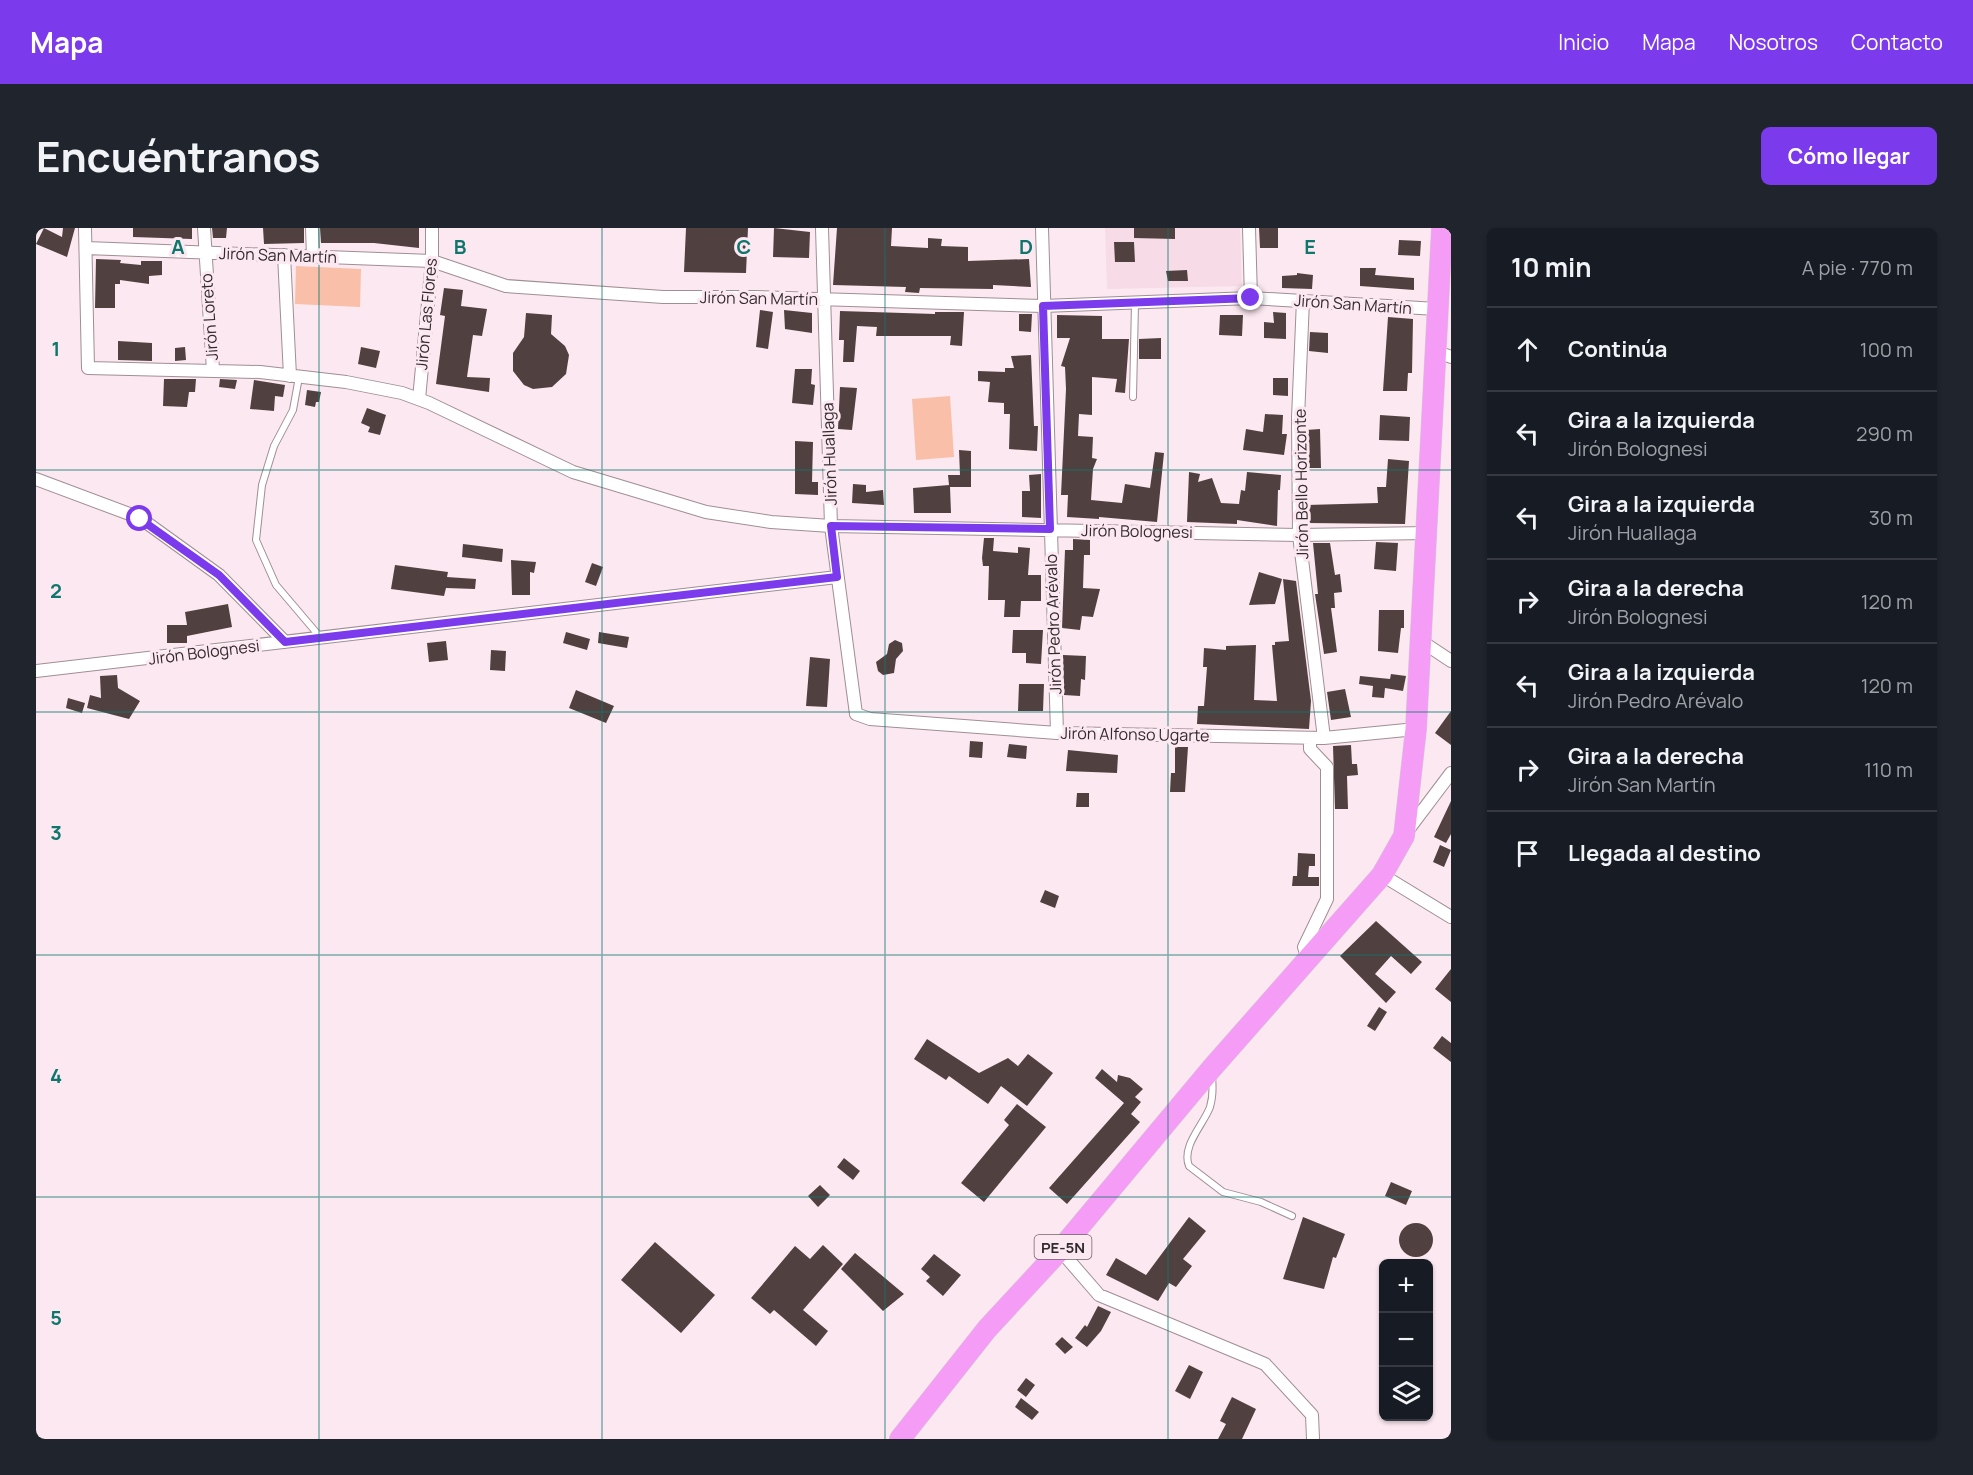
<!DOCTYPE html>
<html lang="es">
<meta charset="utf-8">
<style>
:root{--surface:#171b24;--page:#20242c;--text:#f1f3f6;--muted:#9ea1a6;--line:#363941;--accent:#7c3aed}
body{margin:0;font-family:Manrope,sans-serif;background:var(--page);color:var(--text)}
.controls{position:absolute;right:18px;bottom:18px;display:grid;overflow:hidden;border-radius:9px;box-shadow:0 2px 4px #0004}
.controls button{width:54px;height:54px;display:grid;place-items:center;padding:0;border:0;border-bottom:2px solid var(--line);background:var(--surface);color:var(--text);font:30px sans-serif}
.stop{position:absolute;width:18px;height:18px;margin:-14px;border:4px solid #7c3aed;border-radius:50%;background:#fff}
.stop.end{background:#7c3aed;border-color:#fff;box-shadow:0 2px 6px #0008}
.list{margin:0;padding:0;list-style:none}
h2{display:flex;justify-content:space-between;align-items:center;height:78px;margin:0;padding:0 24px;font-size:26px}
h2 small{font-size:20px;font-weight:400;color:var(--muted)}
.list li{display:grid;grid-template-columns:39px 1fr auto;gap:18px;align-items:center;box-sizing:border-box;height:84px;padding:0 24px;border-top:2px solid var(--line)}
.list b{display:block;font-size:22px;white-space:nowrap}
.list p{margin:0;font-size:20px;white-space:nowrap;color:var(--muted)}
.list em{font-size:20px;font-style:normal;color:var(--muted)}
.icon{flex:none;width:33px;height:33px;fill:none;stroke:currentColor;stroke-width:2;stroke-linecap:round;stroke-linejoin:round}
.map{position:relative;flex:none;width:1415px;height:1211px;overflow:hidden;border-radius:9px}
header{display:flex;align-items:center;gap:36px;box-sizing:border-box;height:84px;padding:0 30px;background:var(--accent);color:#fff}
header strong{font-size:28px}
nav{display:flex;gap:33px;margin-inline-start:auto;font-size:21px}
.intro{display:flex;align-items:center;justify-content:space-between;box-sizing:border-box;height:144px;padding:0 36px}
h1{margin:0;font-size:42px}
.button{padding:15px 27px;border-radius:9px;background:var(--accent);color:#fff;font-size:21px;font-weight:700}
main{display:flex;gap:36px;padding:0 36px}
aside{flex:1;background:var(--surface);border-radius:9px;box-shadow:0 2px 4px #0004}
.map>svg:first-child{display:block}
</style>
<header>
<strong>Mapa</strong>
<nav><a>Inicio</a><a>Mapa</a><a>Nosotros</a><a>Contacto</a></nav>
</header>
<div class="intro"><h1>Encuéntranos</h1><a class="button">Cómo llegar</a></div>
<main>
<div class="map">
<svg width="1415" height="1211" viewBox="0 0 1415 1211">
<rect width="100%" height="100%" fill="#fce8f0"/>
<!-- built -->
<path fill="#f7dbe6" d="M 1069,0 L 1204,0 L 1206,58 L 1071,61 Z"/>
<!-- green -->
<path fill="#f9bfa8" d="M 260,38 L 325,41 L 324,79 L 259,76 Z
M 914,168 L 918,229 L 880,232 L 876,171 Z"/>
<!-- building -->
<path fill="#514040" d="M 8,0 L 26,9 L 27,0 L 39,0 L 31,29 L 0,16 Z
M 97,0 L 156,0 L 156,11 L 97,9 Z
M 176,0 L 191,0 L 190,10 L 177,10 Z
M 227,0 L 268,0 L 268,15 L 228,16 Z
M 284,0 L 383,0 L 383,20 L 338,15 L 285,15 Z
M 650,0 L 712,0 L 710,45 L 648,44 Z
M 738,0 L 774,4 L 773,30 L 737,29 Z
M 801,0 L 856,0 L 855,18 L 892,20 L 892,10 L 906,11 L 905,18 L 932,19 L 932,33 L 993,31 L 995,59 L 957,57 L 957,61 L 884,60 L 883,65 L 869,64 L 870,59 L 797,57 Z
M 1098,0 L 1139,0 L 1139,11 L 1098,10 Z
M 1223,0 L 1242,0 L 1242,20 L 1224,20 Z
M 1363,12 L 1385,13 L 1384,28 L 1362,27 Z
M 1078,14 L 1098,14 L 1099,34 L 1079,34 Z
M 60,31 L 85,32 L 84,35 L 105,37 L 105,33 L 126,33 L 126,47 L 113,48 L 113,56 L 84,52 L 84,56 L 79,56 L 79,80 L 59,80 Z
M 1324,40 L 1340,40 L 1339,47 L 1378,50 L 1378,62 L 1324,58 Z
M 1151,42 L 1152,53 L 1132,53 L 1130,43 Z
M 1261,45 L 1277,47 L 1276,61 L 1246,60 L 1246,48 L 1261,47 Z
M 408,60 L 427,62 L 425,78 L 451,81 L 446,108 L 437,107 L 431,149 L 454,150 L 453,164 L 400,156 L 409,88 L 404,87 Z
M 724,82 L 737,84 L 732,121 L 720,119 Z
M 748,82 L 776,85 L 776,105 L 749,101 Z
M 804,83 L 899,86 L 899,84 L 928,84 L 926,118 L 914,117 L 915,108 L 840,108 L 841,99 L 821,98 L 818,134 L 807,134 L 808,112 L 803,112 Z
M 1237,84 L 1250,85 L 1250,111 L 1228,110 L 1228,94 L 1238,95 Z
M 490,85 L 516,87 L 515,106 L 529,118 L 533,127 L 530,146 L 516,159 L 497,161 L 488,157 L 477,143 L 477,125 L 488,109 Z
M 983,86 L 996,86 L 995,104 L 983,103 Z
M 1021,87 L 1066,88 L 1066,111 L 1093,111 L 1089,165 L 1079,164 L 1081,151 L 1056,149 L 1056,187 L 1043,186 L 1042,208 L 1057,209 L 1056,230 L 1061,231 L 1057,241 L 1055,272 L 1086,275 L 1089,256 L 1114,260 L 1119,224 L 1128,225 L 1121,294 L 1063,289 L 1063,291 L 1031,289 L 1032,267 L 1025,267 L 1030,161 L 1029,139 L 1025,138 L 1034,110 L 1021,110 Z
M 1184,87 L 1207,87 L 1206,108 L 1183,107 Z
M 1352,89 L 1377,91 L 1376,145 L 1372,145 L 1371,163 L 1347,163 Z
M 1274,104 L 1292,105 L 1292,125 L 1273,123 Z
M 1125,110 L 1125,131 L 1103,131 L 1103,111 Z
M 82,113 L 116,115 L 116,133 L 82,132 Z
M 149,119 L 150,132 L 139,133 L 139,120 Z
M 325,119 L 344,123 L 340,140 L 322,136 Z
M 995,127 L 998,198 L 1002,198 L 1001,223 L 973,221 L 974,186 L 968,186 L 968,175 L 952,174 L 954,154 L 942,153 L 942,143 L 969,144 L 969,140 L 978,140 L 975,128 Z
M 759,141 L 776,141 L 775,156 L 779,157 L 777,177 L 756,175 Z
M 1237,150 L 1252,150 L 1252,168 L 1237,167 Z
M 128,151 L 160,151 L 159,164 L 153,164 L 151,179 L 127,178 Z
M 184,151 L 201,152 L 199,161 L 183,159 Z
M 218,152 L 249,157 L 247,169 L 239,168 L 238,183 L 214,181 Z
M 804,159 L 821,160 L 816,202 L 802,201 Z
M 271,162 L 285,164 L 283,174 L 280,174 L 279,179 L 269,177 Z
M 331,180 L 350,187 L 344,207 L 332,204 L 334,199 L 325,195 Z
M 1229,186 L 1247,187 L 1246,206 L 1251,206 L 1248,227 L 1207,222 L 1210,201 L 1227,204 Z
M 1344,187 L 1374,189 L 1373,213 L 1343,212 Z
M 1284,201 L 1285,240 L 1271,240 L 1270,202 Z
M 759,213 L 777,214 L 776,254 L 782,254 L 782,267 L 759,266 Z
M 923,222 L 935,223 L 935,259 L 914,259 L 915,285 L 878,285 L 877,260 L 913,257 L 912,247 L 924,247 Z
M 1352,231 L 1373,233 L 1369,296 L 1271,295 L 1271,277 L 1342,275 L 1341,259 L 1350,259 Z
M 1153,244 L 1164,246 L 1162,254 L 1176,250 L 1185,275 L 1203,276 L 1205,262 L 1209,263 L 1211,244 L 1245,247 L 1244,262 L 1242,262 L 1241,298 L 1201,292 L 1201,296 L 1151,294 Z
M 1005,246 L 1005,290 L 986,289 L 986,263 L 994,263 L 993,247 Z
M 817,256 L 830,257 L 830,264 L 847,262 L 848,277 L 816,275 Z
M 948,310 L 958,310 L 957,323 L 982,325 L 982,319 L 994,320 L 992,347 L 1005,347 L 1005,373 L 985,373 L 984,389 L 968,389 L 969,372 L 952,372 L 953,338 L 947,338 L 946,330 Z
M 1037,311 L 1054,312 L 1054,327 L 1048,327 L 1047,360 L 1064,361 L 1057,389 L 1046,388 L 1044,402 L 1026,400 L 1029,322 L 1037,322 Z
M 1340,314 L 1362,315 L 1360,343 L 1338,341 Z
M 1277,315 L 1294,315 L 1299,347 L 1304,346 L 1306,364 L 1298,365 L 1299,380 L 1295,380 L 1301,424 L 1288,426 L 1279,366 L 1282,366 Z
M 427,316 L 467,321 L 466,334 L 426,329 Z
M 475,332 L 500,334 L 498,345 L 494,344 L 494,367 L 476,367 Z
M 556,335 L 567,339 L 560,358 L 549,354 Z
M 359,337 L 412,344 L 411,349 L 440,351 L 439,361 L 410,360 L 408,368 L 355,361 Z
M 1223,344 L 1246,351 L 1239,376 L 1213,377 Z
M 1247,351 L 1260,353 L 1275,473 L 1273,501 L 1161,496 L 1162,478 L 1168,478 L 1171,439 L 1167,439 L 1168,420 L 1190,422 L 1190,418 L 1220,417 L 1218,472 L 1241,473 L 1236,417 L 1239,417 L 1239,414 L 1253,413 Z
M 192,376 L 196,399 L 151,408 L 151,415 L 131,415 L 131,397 L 151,397 L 149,384 Z
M 1343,382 L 1368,382 L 1368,400 L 1365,400 L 1362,425 L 1342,423 Z
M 977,402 L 1007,402 L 1005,436 L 990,435 L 990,425 L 976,425 Z
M 530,404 L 554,411 L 551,422 L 527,415 Z
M 563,404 L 593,409 L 591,420 L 562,415 Z
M 859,412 L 866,415 L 867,423 L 860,431 L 858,445 L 847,447 L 842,443 L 840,434 L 851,426 L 853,416 Z
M 410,413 L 412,432 L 393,434 L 391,415 Z
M 455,422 L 470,423 L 469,443 L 454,442 Z
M 1027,427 L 1050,428 L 1049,452 L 1045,451 L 1044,468 L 1028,467 Z
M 774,429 L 794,431 L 791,479 L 770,478 Z
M 1355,446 L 1370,448 L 1367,463 L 1349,460 L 1348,470 L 1336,469 L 1337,458 L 1323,456 L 1324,448 L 1354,451 Z
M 81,447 L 82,460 L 104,473 L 93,491 L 51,480 L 54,467 L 65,470 L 64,448 Z
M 983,456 L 1008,456 L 1007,483 L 982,483 Z
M 1309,461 L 1315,489 L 1295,492 L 1291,464 Z
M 540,462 L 578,478 L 570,495 L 533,480 Z
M 32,470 L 49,475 L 46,485 L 30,480 Z
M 1415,483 L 1415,517 L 1399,505 Z
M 934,513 L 947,514 L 946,530 L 933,529 Z
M 973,516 L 991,518 L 990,531 L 971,529 Z
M 1315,517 L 1316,536 L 1321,536 L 1322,547 L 1311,548 L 1312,581 L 1299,581 L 1297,518 Z
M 1139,519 L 1152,519 L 1149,564 L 1134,564 L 1135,545 L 1139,545 Z
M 1032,522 L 1082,527 L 1081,545 L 1030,543 Z
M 1041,565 L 1053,565 L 1053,579 L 1040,579 Z
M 1415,573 L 1415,606 L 1410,615 L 1398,609 Z
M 1404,617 L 1415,622 L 1408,639 L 1397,634 Z
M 1262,625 L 1279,626 L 1279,638 L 1273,638 L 1272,649 L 1283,649 L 1283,658 L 1256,658 L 1257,648 L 1261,648 Z
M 1009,662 L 1023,668 L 1019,680 L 1004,674 Z
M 1340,693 L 1386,734 L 1375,746 L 1355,728 L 1339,746 L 1360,764 L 1350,775 L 1304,728 Z
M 1415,741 L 1415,774 L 1399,761 Z
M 1343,779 L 1351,784 L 1339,803 L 1331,798 Z
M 1406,808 L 1415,815 L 1415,834 L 1397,820 Z
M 891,811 L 943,845 L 972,830 L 982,838 L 992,826 L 1017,845 L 991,878 L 965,858 L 952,876 L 913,848 L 910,852 L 878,831 Z
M 1066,841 L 1081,854 L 1082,847 L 1094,850 L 1107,861 L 1099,869 L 1105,874 L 1095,886 L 1104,894 L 1031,976 L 1013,960 L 1088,875 L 1059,850 Z
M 981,876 L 1010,899 L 948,974 L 925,955 L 973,897 L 968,892 Z
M 808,930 L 824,943 L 817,952 L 801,939 Z
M 1355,954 L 1376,963 L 1370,977 L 1349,968 Z
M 784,957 L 794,967 L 782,979 L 772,968 Z
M 1153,989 L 1170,1003 L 1147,1031 L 1156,1038 L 1140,1059 L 1133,1055 L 1122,1073 L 1070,1047 L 1080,1030 L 1110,1047 Z
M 1267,989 L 1309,1006 L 1300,1030 L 1297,1029 L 1288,1061 L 1247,1051 Z
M1363 1012a17 17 0 1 1 34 0a17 17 0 1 1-34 0Z
M 619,1014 L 679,1067 L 645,1105 L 585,1052 Z
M 787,1017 L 807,1036 L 767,1082 L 792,1103 L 780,1118 L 738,1082 L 734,1086 L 715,1070 L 759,1018 L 774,1031 Z
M 819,1025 L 868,1066 L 847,1083 L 805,1041 Z
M 898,1026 L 925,1047 L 907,1068 L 890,1053 L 894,1049 L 885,1041 Z
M 1062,1078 L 1075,1084 L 1065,1103 L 1051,1119 L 1039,1110 L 1049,1097 L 1051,1099 Z
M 1026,1109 L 1037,1119 L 1029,1126 L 1019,1116 Z
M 1153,1137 L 1167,1144 L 1154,1171 L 1139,1163 Z
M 990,1150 L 999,1157 L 990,1169 L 981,1162 Z
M 1196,1169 L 1220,1181 L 1206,1211 L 1182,1211 L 1190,1196 L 1184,1193 Z
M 985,1170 L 1003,1184 L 996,1192 L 979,1179 Z"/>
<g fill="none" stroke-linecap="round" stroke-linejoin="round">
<!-- lane casing -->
<g stroke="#a08e95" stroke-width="8">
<path id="lane" d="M 263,149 L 257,182 L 238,218 L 226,257 L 220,312 L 240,357 L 285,410
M 1097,169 L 1099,75
M 1176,849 C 1177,859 1177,869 1174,879 C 1168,896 1145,918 1153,938 L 1187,964 L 1225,974 L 1256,988"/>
</g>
<!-- street casing -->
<g stroke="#a08e95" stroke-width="14">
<path id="street" d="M 49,0 L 52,140 L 224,144 L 310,154 L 366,165 L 393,175 L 537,244 L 670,284 L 735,294 L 795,298 L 1263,307 L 1391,305
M 168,0 L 177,142
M 276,0 L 277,28
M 786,0 L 795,298 L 820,486 L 834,491 L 1021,505 L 1288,510 L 1380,501
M 1006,0 L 1021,505
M 1213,0 L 1215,70
M 50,20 L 396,33 L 470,58 L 627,69 L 718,69 L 1007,78 L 1215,70 L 1401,81
M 248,27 L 254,148
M 1267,72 L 1262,190 L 1263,307 L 1288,510
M 1399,123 L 1415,129
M 383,171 L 396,33 L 396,0
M 0,251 L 104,290 L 183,347 L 249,414
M 1385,413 L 1415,433
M 0,443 L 801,349
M 1372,602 L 1415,545
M 1346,647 L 1415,689
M 1272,732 L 1268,719 L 1291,671 L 1291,539 L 1274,521 L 1274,510
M 1024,1022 L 1063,1067 L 1229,1136 L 1276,1187 L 1277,1211"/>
</g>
<!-- highway casing -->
<g stroke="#d2d0d1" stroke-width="22">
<path id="highway" d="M 864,1211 L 951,1101 L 1024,1022 L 1176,840 L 1346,647 L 1368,608 L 1380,501 L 1406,0"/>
</g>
<!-- lane -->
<use href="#lane" stroke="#fff" stroke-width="6"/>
<!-- street -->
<use href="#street" stroke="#fff" stroke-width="12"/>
<!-- highway -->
<use href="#highway" stroke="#f59cf6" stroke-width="21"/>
</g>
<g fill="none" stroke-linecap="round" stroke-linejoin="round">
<!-- route -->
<path stroke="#7c3aed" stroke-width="8" d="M 104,291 L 183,347 L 249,414 L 801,349 L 795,298 L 1014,301 L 1007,78 L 1215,70"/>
</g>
<!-- grid -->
<path fill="none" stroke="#0f766e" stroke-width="1.5" stroke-opacity="0.55" d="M 283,0 L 283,1211M 566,0 L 566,1211M 849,0 L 849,1211M 1132,0 L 1132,1211M 0,242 L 1415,242M 0,484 L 1415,484M 0,727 L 1415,727M 0,969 L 1415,969"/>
<g text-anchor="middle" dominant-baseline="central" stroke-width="6" stroke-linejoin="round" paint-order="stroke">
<!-- shield labels -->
<rect fill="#fce8f0" stroke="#6f6468" stroke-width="1.5" x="998.5" y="1007" width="57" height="24" rx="4.5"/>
<g font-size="15" font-weight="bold" fill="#322b2e">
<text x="1027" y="1019">PE-5N</text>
</g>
<!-- street labels -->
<g font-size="16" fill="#322b2e" stroke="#fce8f0">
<text transform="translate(242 27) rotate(2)">Jirón San Martín</text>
<text transform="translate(723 70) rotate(1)">Jirón San Martín</text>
<text transform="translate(1317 76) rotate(4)">Jirón San Martín</text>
<text transform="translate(390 86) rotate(-85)">Jirón Las Flores</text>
<text transform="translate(173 89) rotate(-94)">Jirón Loreto</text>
<text transform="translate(793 226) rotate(-92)">Jirón Huallaga</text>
<text transform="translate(1265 256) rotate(-91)">Jirón Bello Horizonte</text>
<text transform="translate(1101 303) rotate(1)">Jirón Bolognesi</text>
<text transform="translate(1017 396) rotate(-92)">Jirón Pedro Arévalo</text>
<text transform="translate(168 424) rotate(-7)">Jirón Bolognesi</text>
<text transform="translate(1099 506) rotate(1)">Jirón Alfonso Ugarte</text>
</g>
</g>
<g font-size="20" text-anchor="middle" font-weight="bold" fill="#0f766e" stroke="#fce8f0" stroke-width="6" stroke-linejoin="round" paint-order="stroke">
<text x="142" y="26">A</text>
<text x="424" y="26">B</text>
<text x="708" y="26">C</text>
<text x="990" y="26">D</text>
<text x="1274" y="26">E</text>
<text x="20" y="128">1</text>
<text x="20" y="370">2</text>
<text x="20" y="612">3</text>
<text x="20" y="855">4</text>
<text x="20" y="1097">5</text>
</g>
</svg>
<div class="controls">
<button>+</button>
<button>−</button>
<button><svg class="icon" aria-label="layers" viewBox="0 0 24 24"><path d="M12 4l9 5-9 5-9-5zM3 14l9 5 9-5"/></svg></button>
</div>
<div class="stop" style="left:104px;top:291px"></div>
<div class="stop end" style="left:1215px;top:70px"></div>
</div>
<aside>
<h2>10 min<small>A pie · 770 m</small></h2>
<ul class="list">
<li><svg class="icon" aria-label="ahead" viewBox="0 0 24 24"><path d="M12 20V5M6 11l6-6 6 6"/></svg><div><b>Continúa</b></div><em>100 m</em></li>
<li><svg class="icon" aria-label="left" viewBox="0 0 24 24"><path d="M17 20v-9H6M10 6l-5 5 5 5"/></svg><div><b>Gira a la izquierda</b><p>Jirón Bolognesi</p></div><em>290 m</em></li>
<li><svg class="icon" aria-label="left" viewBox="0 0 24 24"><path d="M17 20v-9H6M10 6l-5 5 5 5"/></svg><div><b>Gira a la izquierda</b><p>Jirón Huallaga</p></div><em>30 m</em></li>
<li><svg class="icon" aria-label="right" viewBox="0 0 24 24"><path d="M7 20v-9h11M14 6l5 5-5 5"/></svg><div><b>Gira a la derecha</b><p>Jirón Bolognesi</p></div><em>120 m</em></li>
<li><svg class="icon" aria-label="left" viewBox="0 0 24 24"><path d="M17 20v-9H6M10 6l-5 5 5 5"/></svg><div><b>Gira a la izquierda</b><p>Jirón Pedro Arévalo</p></div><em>120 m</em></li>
<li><svg class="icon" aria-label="right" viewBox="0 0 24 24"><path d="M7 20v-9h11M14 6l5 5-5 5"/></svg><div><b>Gira a la derecha</b><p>Jirón San Martín</p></div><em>110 m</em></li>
<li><svg class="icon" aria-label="arrive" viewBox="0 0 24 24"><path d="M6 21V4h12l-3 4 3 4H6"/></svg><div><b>Llegada al destino</b></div></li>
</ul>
</aside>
</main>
